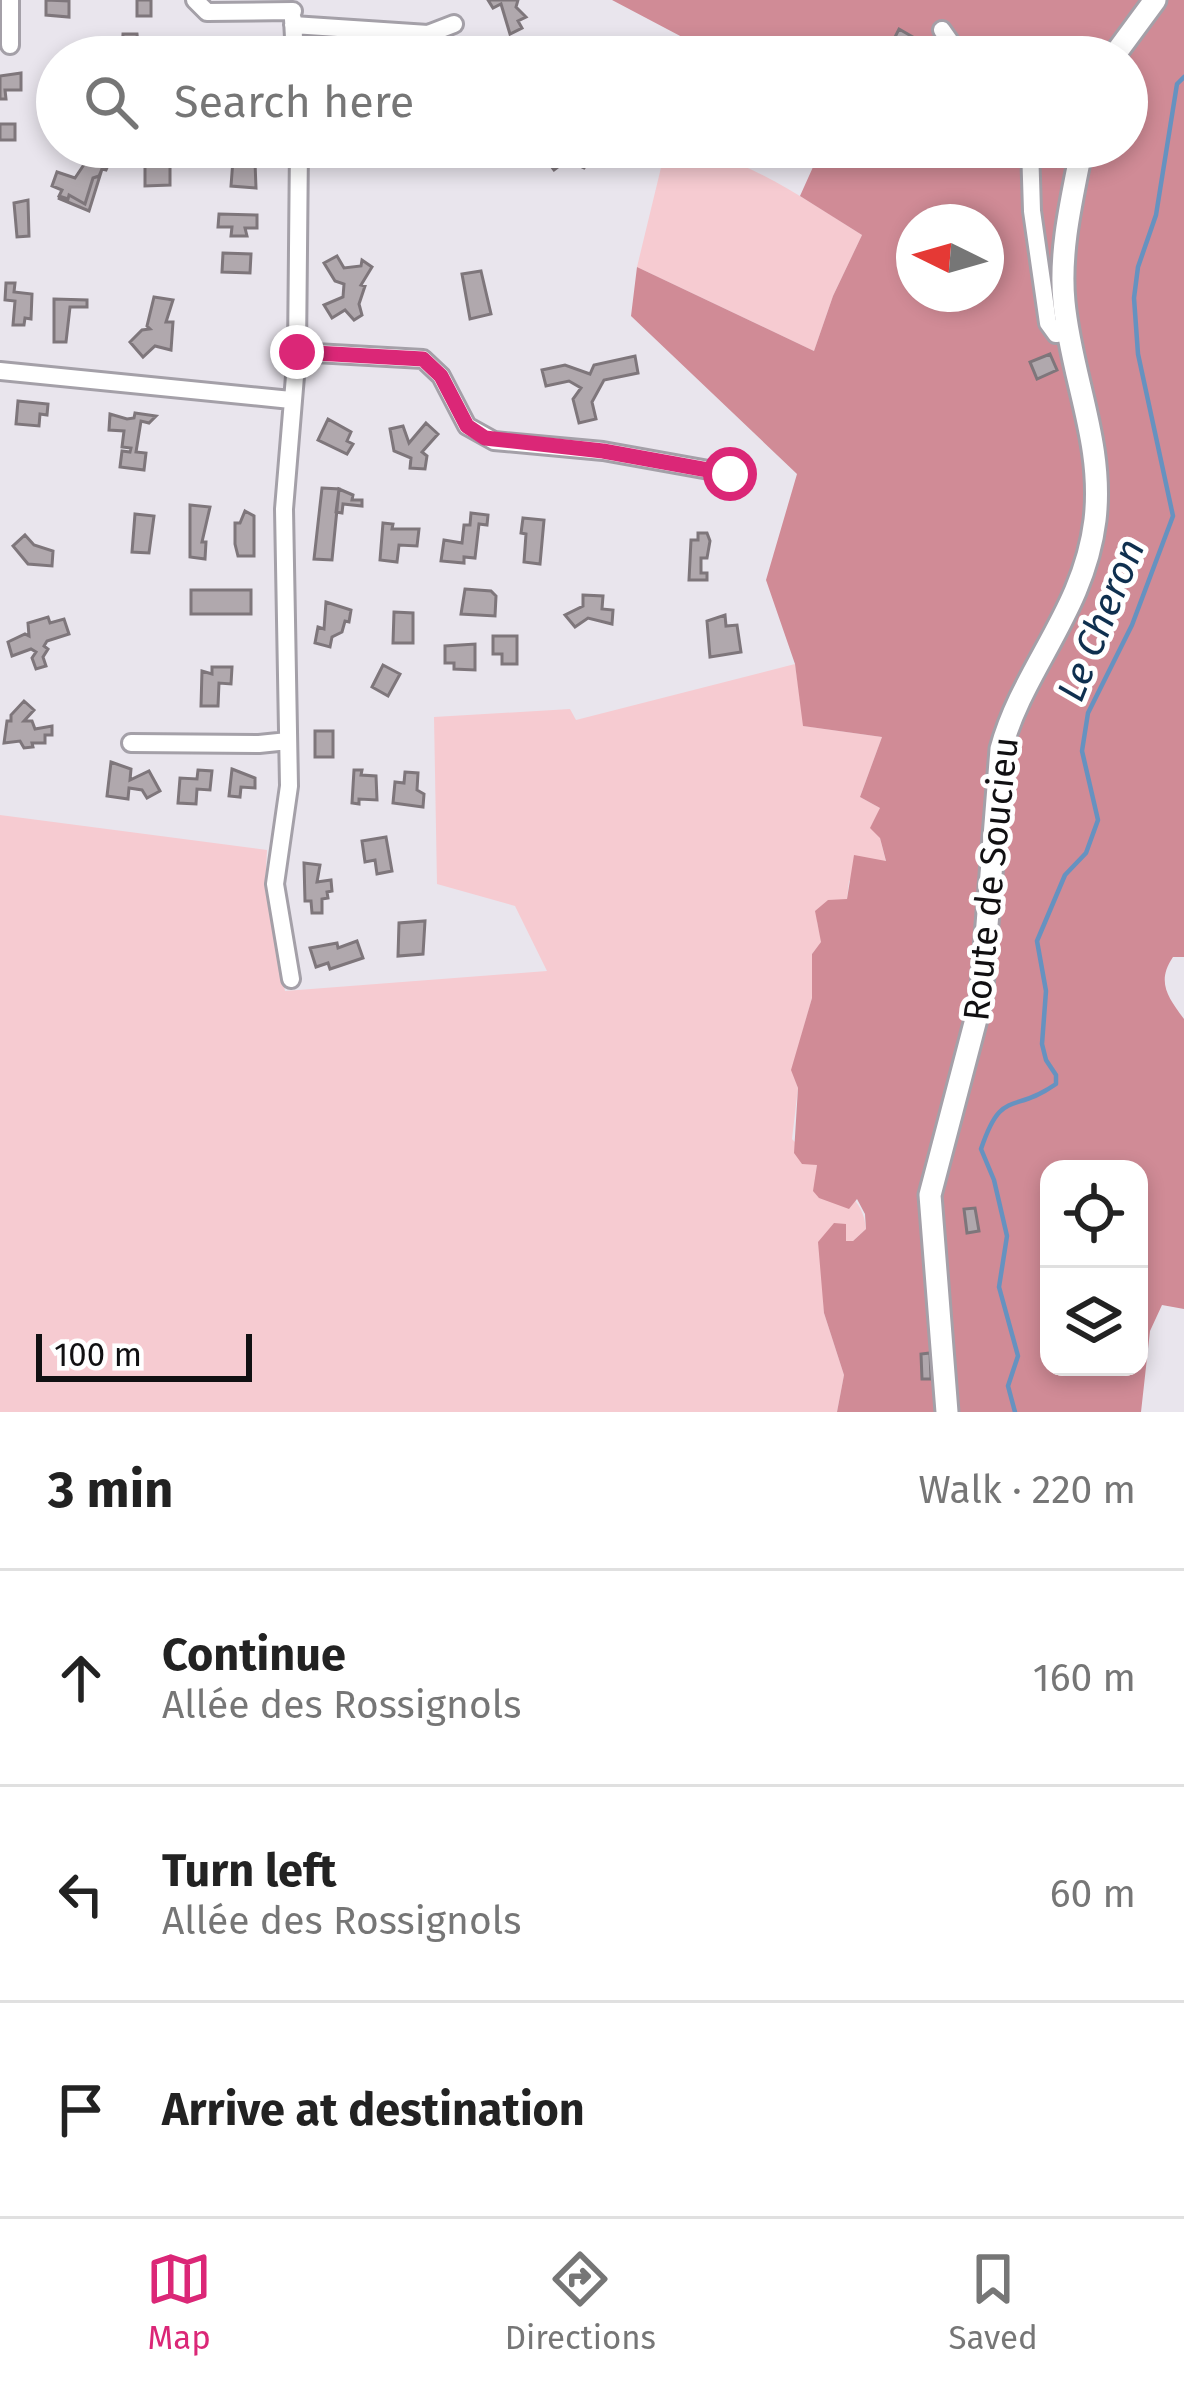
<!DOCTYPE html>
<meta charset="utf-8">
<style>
:root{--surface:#fff;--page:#f6f6f6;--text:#222;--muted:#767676;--line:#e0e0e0;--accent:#db2777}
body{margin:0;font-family:"Fira Sans",sans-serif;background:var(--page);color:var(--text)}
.controls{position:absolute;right:36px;bottom:36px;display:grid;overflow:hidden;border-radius:24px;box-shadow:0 6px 18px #0003}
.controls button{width:108px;height:108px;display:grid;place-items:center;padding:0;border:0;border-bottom:3px solid var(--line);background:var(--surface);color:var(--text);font:60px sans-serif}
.compass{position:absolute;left:896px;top:204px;width:108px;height:108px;border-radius:50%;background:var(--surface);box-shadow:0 6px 18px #0003;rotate:275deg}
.scale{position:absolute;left:36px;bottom:30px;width:216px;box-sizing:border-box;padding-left:12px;border:6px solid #111012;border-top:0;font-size:33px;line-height:42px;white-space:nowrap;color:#111012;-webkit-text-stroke:9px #fff;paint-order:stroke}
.stop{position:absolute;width:36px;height:36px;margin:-27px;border:9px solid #db2777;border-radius:50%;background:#fff}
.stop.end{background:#db2777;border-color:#fff;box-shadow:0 3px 12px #0008}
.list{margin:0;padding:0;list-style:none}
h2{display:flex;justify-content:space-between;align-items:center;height:156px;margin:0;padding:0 48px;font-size:51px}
h2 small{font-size:39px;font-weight:400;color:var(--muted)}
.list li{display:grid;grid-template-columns:78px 1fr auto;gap:36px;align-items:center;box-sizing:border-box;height:216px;padding:0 48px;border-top:3px solid var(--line)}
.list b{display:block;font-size:45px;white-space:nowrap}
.list p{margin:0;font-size:39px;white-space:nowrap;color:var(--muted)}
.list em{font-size:39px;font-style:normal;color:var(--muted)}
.icon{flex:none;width:66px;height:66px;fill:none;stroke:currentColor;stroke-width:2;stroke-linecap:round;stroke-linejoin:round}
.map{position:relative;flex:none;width:1184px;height:1412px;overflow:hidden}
.search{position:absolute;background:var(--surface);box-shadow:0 6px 18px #0003;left:36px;right:36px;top:36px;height:132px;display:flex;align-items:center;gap:30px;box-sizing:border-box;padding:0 42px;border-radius:66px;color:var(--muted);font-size:45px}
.sheet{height:804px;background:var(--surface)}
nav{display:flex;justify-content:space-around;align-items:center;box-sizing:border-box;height:168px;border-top:3px solid var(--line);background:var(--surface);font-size:33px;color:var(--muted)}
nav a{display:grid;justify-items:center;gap:6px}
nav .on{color:var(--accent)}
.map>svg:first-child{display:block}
</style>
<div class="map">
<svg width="1184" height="1412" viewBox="0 0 1184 1412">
<rect width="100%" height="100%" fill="#e9e5ed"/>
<!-- green -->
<path fill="#f6cbd1" d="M 666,147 C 733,147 806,200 862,235 L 833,296 L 814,351 L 637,267 Z
M 795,664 L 804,726 L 882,737 L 860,797 L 880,808 L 880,838 L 886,862 L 849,881 L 847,899 L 817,922 L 822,942 L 812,954 L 812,998 L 792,1069 L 798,1088 L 792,1139 L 817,1165 L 816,1178 C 843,1191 863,1196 866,1229 L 853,1241 L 845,1242 L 823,1283 L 824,1313 L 844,1375 L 837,1412 L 0,1412 L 0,815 L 267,850 L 265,888 L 285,991 L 547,971 L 515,906 L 437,884 L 434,717 L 570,709 L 576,720 Z"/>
<!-- forest -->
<path fill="#d08b96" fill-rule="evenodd" d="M 612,0 L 1184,0 L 1184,957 L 1173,957 C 1156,982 1168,997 1184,1019 L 1184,1309 L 1162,1305 L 1150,1331 L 1141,1412 L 837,1412 L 844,1375 L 824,1313 L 818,1242 L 834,1223 L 846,1224 L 846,1241 L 853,1241 L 866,1229 L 865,1214 L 857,1199 L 849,1209 L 819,1198 L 813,1191 L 817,1165 L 802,1164 L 794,1153 L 798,1088 L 791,1070 L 812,998 L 812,954 L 821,942 L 815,911 L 828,900 L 847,899 L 854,855 L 886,861 L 880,838 L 870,828 L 880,808 L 860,797 L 882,737 L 803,726 L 795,664 L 766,580 L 797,474 L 631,316 L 637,267 L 814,351 L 833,296 L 862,235 L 800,196 L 822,147 L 1127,147 L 1127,57 L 720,57 ZM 914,222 L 986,222 L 986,294 L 914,294 ZM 1049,1169 L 1139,1169 L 1139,1367 L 1049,1367 Z"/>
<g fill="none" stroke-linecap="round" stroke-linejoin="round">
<!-- stream -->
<path stroke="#6692c0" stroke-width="4.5" d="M 1015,1412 L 1008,1386 L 1018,1356 L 999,1287 L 1007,1236 L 994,1180 L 981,1149 C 1002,1087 1012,1115 1056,1084 L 1056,1075 L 1046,1060 L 1042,1044 L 1046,991 L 1037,941 L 1065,875 L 1086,853 L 1098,820 L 1082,751 L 1088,713 L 1132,625 L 1173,516 L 1138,354 L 1134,298 L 1138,267 L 1156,215 L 1177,84 L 1184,77"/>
</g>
<!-- building -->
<path fill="#b0a8ad" stroke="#7e767b" stroke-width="3" d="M 46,0 L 69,1 L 69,17 L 46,15 Z
M 137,0 L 151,0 L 151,16 L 137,16 Z
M 488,0 L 518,0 L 516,7 L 526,17 L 518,21 L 522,28 L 510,34 L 501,4 L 493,8 Z
M 899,29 L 918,40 L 910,52 L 894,39 Z
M 123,34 L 137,34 L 139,57 L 122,53 Z
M 21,73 L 21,90 L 5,90 L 6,99 L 0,99 L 0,76 Z
M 0,124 L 15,124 L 15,140 L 0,140 Z
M 559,147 L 587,147 L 588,163 L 584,168 L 567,160 L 554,170 L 545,158 Z
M 93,151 L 111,158 L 106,170 L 102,169 L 99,176 L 93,178 L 85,204 L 69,195 L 68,199 L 59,196 L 62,190 L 52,186 L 57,172 L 75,178 Z
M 233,160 L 255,162 L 256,188 L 231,186 Z
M 145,162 L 170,164 L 170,185 L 145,186 Z
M 102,169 L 89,211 L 58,198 L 68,199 L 69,195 L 85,204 L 93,178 L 99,176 Z
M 28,200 L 29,236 L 17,237 L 14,203 Z
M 219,214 L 257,215 L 257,228 L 245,228 L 247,236 L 231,236 L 232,227 L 218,227 Z
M 223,253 L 251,254 L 250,273 L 222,272 Z
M 337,256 L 344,268 L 361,266 L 362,260 L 372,267 L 361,285 L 365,286 L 359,304 L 362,315 L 354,320 L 345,310 L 332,318 L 324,305 L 343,297 L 344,284 L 335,281 L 324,263 Z
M 481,271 L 491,314 L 470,319 L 462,274 Z
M 6,283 L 15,283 L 14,292 L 32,294 L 31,319 L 25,318 L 24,325 L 13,325 L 15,301 L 5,300 Z
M 154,297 L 173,300 L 166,322 L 173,322 L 171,350 L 155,346 L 143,357 L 130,342 L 142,330 L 150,329 L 147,326 Z
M 54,299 L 87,300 L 87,307 L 70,307 L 66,342 L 54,342 Z
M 1050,354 L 1057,370 L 1037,379 L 1030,362 Z
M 635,356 L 638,373 L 604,380 L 592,402 L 596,419 L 579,423 L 573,399 L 581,388 L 569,381 L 546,386 L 542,370 L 565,365 L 590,374 L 594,365 Z
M 18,401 L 48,404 L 47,415 L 40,414 L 39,426 L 16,424 Z
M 135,413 L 156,416 L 149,423 L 141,421 L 136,452 L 146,453 L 144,470 L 120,467 L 122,451 L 130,452 L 131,448 L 122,447 L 124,431 L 109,430 L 110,414 L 127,419 L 134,418 Z
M 328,419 L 351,432 L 347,441 L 353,444 L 347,454 L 318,440 Z
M 426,423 L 438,434 L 422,452 L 427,456 L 425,469 L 410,468 L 411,458 L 394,451 L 390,429 L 403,426 L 409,443 Z
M 322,488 L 339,489 L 332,560 L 314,559 Z
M 339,489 L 353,495 L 352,500 L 362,500 L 362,506 L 343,504 L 342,513 L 336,512 Z
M 190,505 L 210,507 L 202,542 L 206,542 L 205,559 L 190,557 Z
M 245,511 L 254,516 L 254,556 L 238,556 L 235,544 L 235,523 L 240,523 Z
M 471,513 L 488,515 L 487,525 L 479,524 L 475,558 L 464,557 L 464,563 L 441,561 L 444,540 L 462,543 L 464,525 L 470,525 Z
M 135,514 L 154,516 L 149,553 L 132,552 Z
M 523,518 L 544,520 L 540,564 L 524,562 L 526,534 L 521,533 Z
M 383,523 L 393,524 L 392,529 L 419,529 L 417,546 L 399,545 L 397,562 L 380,560 Z
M 698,533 L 707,533 L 710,541 L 707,558 L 701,558 L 701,573 L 707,573 L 707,580 L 689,580 L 691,540 L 698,540 Z
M 25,535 L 34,545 L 53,551 L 52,566 L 28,564 L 13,546 Z
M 465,589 L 491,591 L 496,596 L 495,616 L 461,614 Z
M 191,590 L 251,590 L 251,614 L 191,614 Z
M 583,595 L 603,596 L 602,609 L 613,610 L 612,624 L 588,618 L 575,627 L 565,615 L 583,606 Z
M 326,602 L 351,610 L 349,622 L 345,621 L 342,632 L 332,637 L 330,647 L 315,643 L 318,627 L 324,629 Z
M 394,612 L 413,613 L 413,643 L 393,643 Z
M 725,615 L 726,626 L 737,625 L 741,652 L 710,657 L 707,621 Z
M 48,617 L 50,623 L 64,619 L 69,634 L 47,641 L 44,646 L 48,649 L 43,657 L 46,666 L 36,669 L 32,658 L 36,652 L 31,649 L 12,656 L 8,642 L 25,634 L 29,636 L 28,623 Z
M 493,636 L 517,636 L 517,664 L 502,664 L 502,654 L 493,654 Z
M 475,644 L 475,670 L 454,669 L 454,663 L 445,663 L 445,646 Z
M 383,665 L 400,674 L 388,696 L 372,687 Z
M 212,667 L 232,667 L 231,684 L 219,683 L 218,706 L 201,706 L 202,671 L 212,674 Z
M 24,701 L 34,710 L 24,721 L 32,721 L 35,729 L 52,726 L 52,735 L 45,735 L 45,743 L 32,743 L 33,747 L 24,748 L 20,741 L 4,743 L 7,721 L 11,721 L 11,715 Z
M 315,731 L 333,731 L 333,757 L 315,757 Z
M 111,762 L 131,769 L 130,780 L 149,771 L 160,791 L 147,798 L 142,790 L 129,788 L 128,799 L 107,796 Z
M 232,769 L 255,778 L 255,788 L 241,787 L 240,797 L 229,796 Z
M 198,770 L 212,771 L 210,790 L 197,789 L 196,804 L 178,803 L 180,778 L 197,779 Z
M 354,770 L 362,770 L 361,775 L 376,776 L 377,800 L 359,799 L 359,804 L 352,803 Z
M 405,772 L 418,773 L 417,790 L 424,794 L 423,807 L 393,803 L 395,782 L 404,783 Z
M 386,837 L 392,871 L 377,874 L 375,860 L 365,862 L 362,841 Z
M 304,863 L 320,865 L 317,882 L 331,880 L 332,891 L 327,892 L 328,898 L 322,899 L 322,913 L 312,913 L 311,901 L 305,901 Z
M 425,921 L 423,954 L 398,956 L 399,923 Z
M 357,941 L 363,958 L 330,969 L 328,963 L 316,967 L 310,948 L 337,943 L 338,948 Z
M 975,1208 L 979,1231 L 967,1233 L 964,1209 Z
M 930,1353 L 931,1379 L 922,1379 L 921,1354 Z"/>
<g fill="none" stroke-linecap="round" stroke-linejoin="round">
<!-- minor casing -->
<g stroke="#a4a0a8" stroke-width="22">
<path id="minor" d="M 10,0 L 10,45
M 195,0 L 207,12 L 293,11
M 293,19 L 295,57
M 293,25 L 428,34 L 454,24
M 942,30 L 961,57
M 1030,147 L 1032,211 L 1048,323 L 1056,334 L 1069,332
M 297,352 L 423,359 L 441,376 L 467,426 L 494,441 L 603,451 L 731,474
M 0,371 L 291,400
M 131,743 L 259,744 L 288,741
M 291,979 L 275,884 L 289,786 L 284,509 L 297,352 L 299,147"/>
</g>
<!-- tertiary casing -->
<g stroke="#a4a0a8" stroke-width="27">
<path id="tertiary" d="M 1113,57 L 1155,0
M 947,1412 L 930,1195 L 981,1000 L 1001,749 C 1023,668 1084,611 1095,520 C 1104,443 1071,377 1064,302 C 1059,251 1072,198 1082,147"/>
</g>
<!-- minor -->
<use href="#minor" stroke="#fff" stroke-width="16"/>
<!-- tertiary -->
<use href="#tertiary" stroke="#fff" stroke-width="21"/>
</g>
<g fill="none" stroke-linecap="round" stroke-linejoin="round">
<!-- route -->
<path stroke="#db2777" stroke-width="15" d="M 297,352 L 423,359 L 441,376 L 467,426 L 485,438 L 603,451 L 730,474"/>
</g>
<g text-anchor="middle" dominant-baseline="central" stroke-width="10" stroke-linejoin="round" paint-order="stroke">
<!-- street labels -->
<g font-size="36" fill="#111012" stroke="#fff">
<text transform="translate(991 879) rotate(-84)">Route de Soucieu</text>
</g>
<!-- water labels -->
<g font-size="39" font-style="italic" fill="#0f304f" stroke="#fff">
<text transform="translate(1101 620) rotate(-68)">Le Cheron</text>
</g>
</g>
</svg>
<div class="controls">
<button><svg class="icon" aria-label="locate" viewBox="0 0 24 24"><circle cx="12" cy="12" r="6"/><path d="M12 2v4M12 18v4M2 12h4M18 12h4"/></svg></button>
<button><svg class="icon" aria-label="layers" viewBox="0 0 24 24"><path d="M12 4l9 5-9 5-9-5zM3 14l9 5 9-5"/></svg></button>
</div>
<svg class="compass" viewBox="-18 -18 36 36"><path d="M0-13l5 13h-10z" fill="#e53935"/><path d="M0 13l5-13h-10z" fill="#767676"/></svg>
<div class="scale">100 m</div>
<div class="stop" style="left:730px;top:474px"></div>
<div class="stop end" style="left:297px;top:352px"></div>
<div class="search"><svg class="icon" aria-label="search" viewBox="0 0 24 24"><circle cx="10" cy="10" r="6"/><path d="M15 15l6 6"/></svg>Search here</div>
</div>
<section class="sheet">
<h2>3 min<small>Walk · 220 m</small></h2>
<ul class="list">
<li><svg class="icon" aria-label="ahead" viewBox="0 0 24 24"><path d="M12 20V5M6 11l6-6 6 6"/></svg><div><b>Continue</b><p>Allée des Rossignols</p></div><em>160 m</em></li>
<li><svg class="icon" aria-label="left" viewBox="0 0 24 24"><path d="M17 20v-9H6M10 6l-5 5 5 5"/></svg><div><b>Turn left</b><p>Allée des Rossignols</p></div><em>60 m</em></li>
<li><svg class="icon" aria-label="arrive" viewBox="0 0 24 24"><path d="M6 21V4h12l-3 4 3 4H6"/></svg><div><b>Arrive at destination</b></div></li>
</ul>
</section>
<nav>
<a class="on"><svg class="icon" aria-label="map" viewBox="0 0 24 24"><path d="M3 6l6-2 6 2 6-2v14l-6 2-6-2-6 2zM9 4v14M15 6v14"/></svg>Map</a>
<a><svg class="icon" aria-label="directions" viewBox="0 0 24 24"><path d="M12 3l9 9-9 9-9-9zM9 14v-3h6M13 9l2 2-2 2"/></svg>Directions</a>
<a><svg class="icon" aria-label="saved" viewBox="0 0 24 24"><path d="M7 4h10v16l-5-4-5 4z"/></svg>Saved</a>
</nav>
